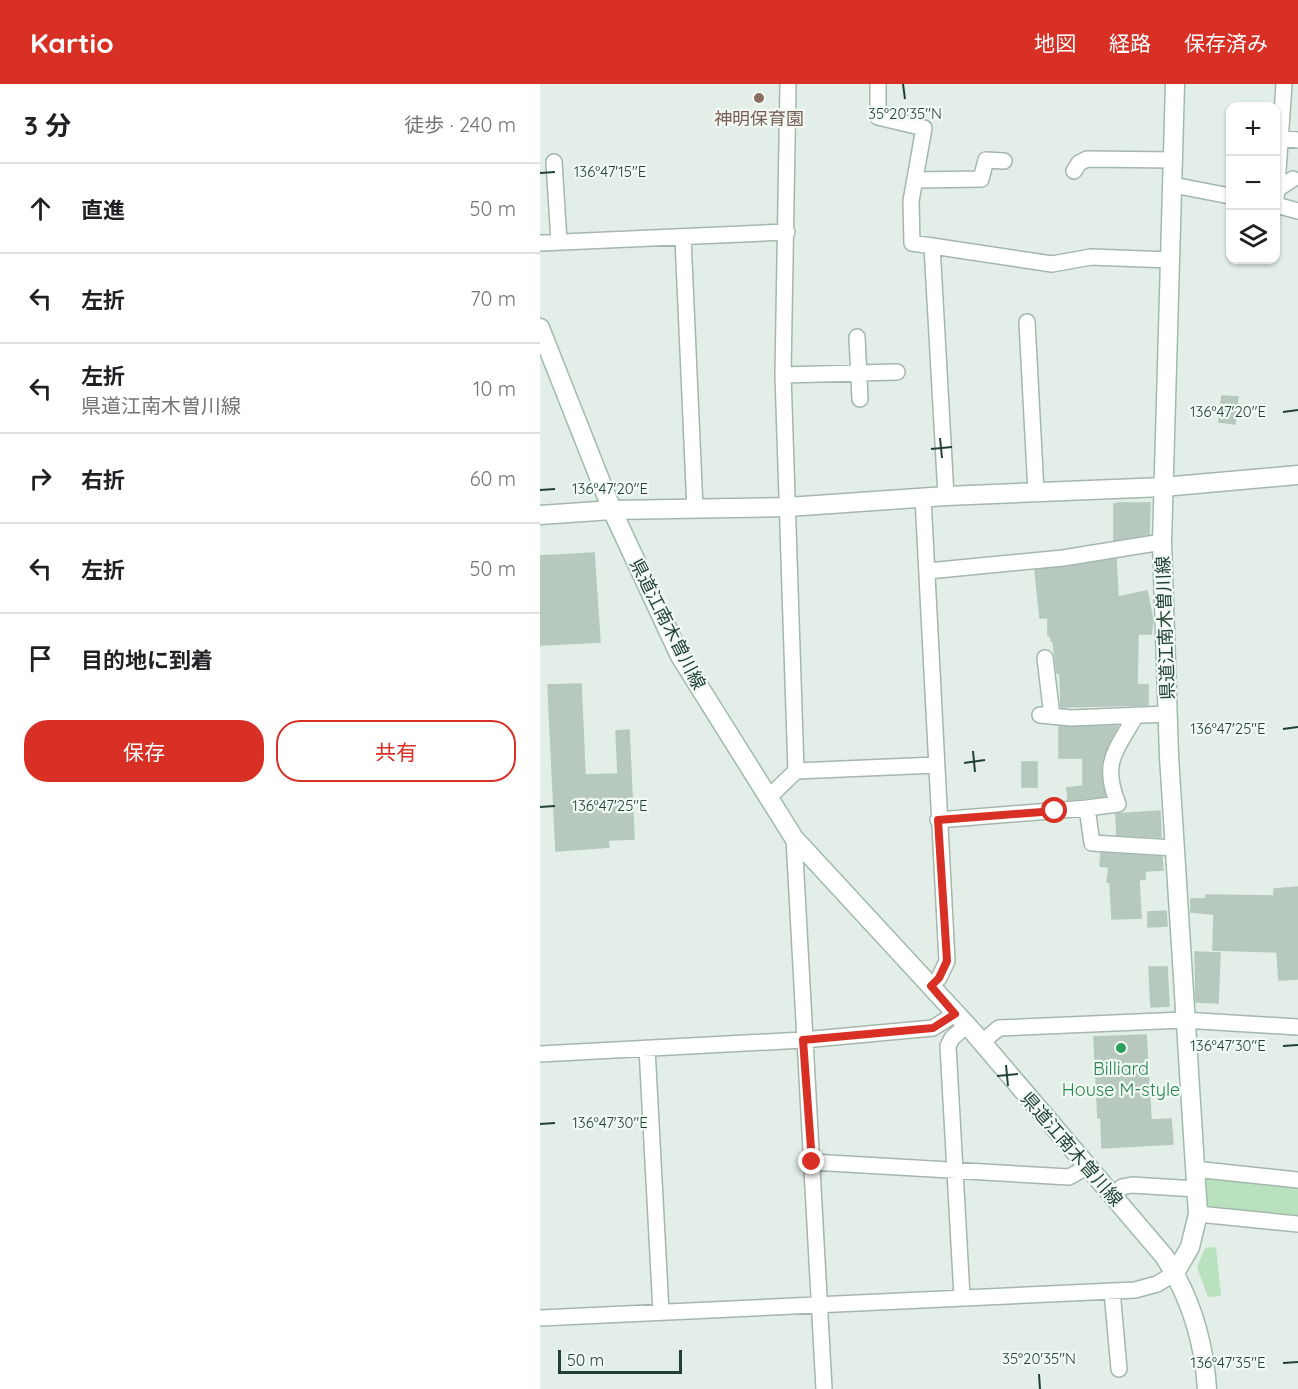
<!DOCTYPE html>
<html lang="ja">
<meta charset="utf-8">
<style>
:root{--surface:#fff;--page:#f2f2f2;--text:#202124;--muted:#757577;--line:#e0e0e0;--accent:#d93025}
body{margin:0;font-family:Quicksand,"Noto Sans JP",sans-serif;background:var(--page);color:var(--text)}
.controls{position:absolute;right:18px;top:18px;display:grid;overflow:hidden;border-radius:12px;box-shadow:0 2px 4px #0004}
.controls button{width:54px;height:54px;display:grid;place-items:center;padding:0;border:0;border-bottom:2px solid var(--line);background:var(--surface);color:var(--text);font:30px sans-serif}
.scale{position:absolute;left:18px;bottom:15px;width:124px;box-sizing:border-box;padding-left:6px;border:3px solid #204133;border-top:0;font-size:16px;line-height:21px;white-space:nowrap;color:#204133;-webkit-text-stroke:4px #f3faf5;paint-order:stroke}
.stop{position:absolute;width:18px;height:18px;margin:-14px;border:4px solid #d93025;border-radius:50%;background:#fff}
.stop.end{background:#d93025;border-color:#fff;box-shadow:0 2px 6px #0008}
.list{margin:0;padding:0;list-style:none}
h2{display:flex;justify-content:space-between;align-items:center;height:78px;margin:0;padding:0 24px;font-size:26px}
h2 small{font-size:20px;font-weight:400;color:var(--muted)}
.list li{display:grid;grid-template-columns:39px 1fr auto;gap:18px;align-items:center;box-sizing:border-box;height:90px;padding:0 24px;border-top:2px solid var(--line)}
.list b{display:block;font-size:22px;white-space:nowrap}
.list p{margin:0;font-size:20px;white-space:nowrap;color:var(--muted)}
.list em{font-size:20px;font-style:normal;color:var(--muted)}
.actions{display:flex;gap:12px;padding:18px 24px}
.actions a{flex:1;padding:14px 0;border:2px solid var(--accent);border-radius:24px;text-align:center;font-size:21px;color:var(--accent)}
.actions .main{background:var(--accent);color:#fff}
.icon{flex:none;width:33px;height:33px;fill:none;stroke:currentColor;stroke-width:2;stroke-linecap:round;stroke-linejoin:round}
.map{position:relative;flex:none;width:758px;height:1305px;overflow:hidden}
header{display:flex;align-items:center;gap:36px;box-sizing:border-box;height:84px;padding:0 30px;background:var(--accent);color:#fff}
header strong{font-size:28px}
nav{display:flex;gap:33px;margin-inline-start:auto;font-size:21px}
main{display:flex}
aside{flex:1;background:var(--surface)}
.map>svg:first-child{display:block}
</style>
<header>
<strong>Kartio</strong>
<nav><a>地図</a><a>経路</a><a>保存済み</a></nav>
</header>
<main>
<aside>
<h2>3 分<small>徒歩 · 240 m</small></h2>
<ul class="list">
<li><svg class="icon" aria-label="ahead" viewBox="0 0 24 24"><path d="M12 20V5M6 11l6-6 6 6"/></svg><div><b>直進</b></div><em>50 m</em></li>
<li><svg class="icon" aria-label="left" viewBox="0 0 24 24"><path d="M17 20v-9H6M10 6l-5 5 5 5"/></svg><div><b>左折</b></div><em>70 m</em></li>
<li><svg class="icon" aria-label="left" viewBox="0 0 24 24"><path d="M17 20v-9H6M10 6l-5 5 5 5"/></svg><div><b>左折</b><p>県道江南木曽川線</p></div><em>10 m</em></li>
<li><svg class="icon" aria-label="right" viewBox="0 0 24 24"><path d="M7 20v-9h11M14 6l5 5-5 5"/></svg><div><b>右折</b></div><em>60 m</em></li>
<li><svg class="icon" aria-label="left" viewBox="0 0 24 24"><path d="M17 20v-9H6M10 6l-5 5 5 5"/></svg><div><b>左折</b></div><em>50 m</em></li>
<li><svg class="icon" aria-label="arrive" viewBox="0 0 24 24"><path d="M6 21V4h12l-3 4 3 4H6"/></svg><div><b>目的地に到着</b></div></li>
</ul>
<div class="actions"><a class="main">保存</a><a>共有</a></div>
</aside>
<div class="map">
<svg width="758" height="1305" viewBox="0 0 758 1305">
<rect width="100%" height="100%" fill="#e2eee7"/>
<!-- green -->
<path fill="#b9e1bd" d="M 655,1093 L 758,1103 L 758,1139 L 658,1130 Z
M 676,1163 L 681,1212 L 668,1213 L 657,1183 L 665,1164 Z"/>
<!-- building -->
<path fill="#b7c9bf" stroke="#b4c8bc" stroke-width="1.5" d="M 682,312 L 698,313 L 695,340 L 679,338 Z
M 580,419 L 610,419 L 609,450 L 574,456 L 574,420 Z
M 54,469 L 60,558 L 0,561 L 0,472 Z
M 576,475 L 578,513 L 607,507 L 613,537 L 611,550 L 598,550 L 597,601 L 608,601 L 608,621 L 521,623 L 520,589 L 517,589 L 513,557 L 511,557 L 511,552 L 508,552 L 508,534 L 500,534 L 495,486 Z
M 41,600 L 45,691 L 78,690 L 76,647 L 89,646 L 94,755 L 68,756 L 69,763 L 16,767 L 8,601 Z
M 578,642 L 568,660 L 561,681 L 565,712 L 528,716 L 527,704 L 543,702 L 543,674 L 519,674 L 519,643 Z
M 482,678 L 497,678 L 497,703 L 482,703 Z
M 620,727 L 621,753 L 577,751 L 576,730 Z
M 561,769 L 622,773 L 623,786 L 605,787 L 605,795 L 599,796 L 601,834 L 572,835 L 570,798 L 567,798 L 569,783 L 560,782 Z
M 758,803 L 758,895 L 739,896 L 737,868 L 673,866 L 674,830 L 651,828 L 651,815 L 666,815 L 666,811 L 734,812 L 734,805 Z
M 626,827 L 627,842 L 608,843 L 608,828 Z
M 655,868 L 680,869 L 678,919 L 656,918 Z
M 609,883 L 627,883 L 629,922 L 611,923 Z
M 606,951 L 611,1036 L 631,1035 L 633,1060 L 562,1064 L 561,1034 L 558,1034 L 554,953 Z"/>
<g fill="none" stroke-linecap="round" stroke-linejoin="round">
<!-- minor casing -->
<g stroke="#a4b7ad" stroke-width="18">
<path id="minor" d="M 248,0 L 243,291 L 256,687
M 338,0 L 338,33 L 384,44 L 371,117 L 372,159 L 512,180 L 551,173 L 630,176
M 740,54 L 758,56
M 14,78 L 19,158
M 534,87 L 539,79 L 547,75 L 634,76
M 375,96 L 441,95 L 446,76 L 464,77
M 633,101 L 690,112
M 736,106 L 753,95
M 736,116 L 744,0
M 736,121 L 758,127
M 143,154 L 155,425
M 0,159 L 247,148
M 392,162 L 406,412
M 487,238 L 496,408
M 317,253 L 320,315
M 243,291 L 357,288
M 383,414 L 407,877 L 399,894 L 391,902
M 388,487 L 523,474 L 622,458
M 505,574 L 512,632
M 500,631 L 531,634 L 627,630
M 228,714 L 256,687 L 396,681
M 547,724 L 578,720 C 561,678 576,667 596,631
M 398,736 L 547,724 L 552,759 L 634,764
M 254,754 L 284,1305
M 442,958 L 459,944 L 643,936 L 758,943
M 107,964 L 121,1228
M 0,970 L 263,956 L 393,944 L 415,930
M 272,1078 L 529,1093 L 547,1083
M 654,1085 L 758,1096
M 573,1112 L 582,1103 L 592,1101 L 656,1105
M 658,1130 L 758,1140
M 572,1207 L 579,1285
M 422,1213 L 408,962 L 412,954 L 426,942
M 0,1234 L 595,1206 L 617,1200 L 635,1189"/>
</g>
<!-- tertiary casing -->
<g stroke="#a4b7ad" stroke-width="21">
<path id="tertiary" d="M 0,431 L 72,426 L 248,423 L 406,412 L 623,403 L 758,391"/>
</g>
<!-- secondary casing -->
<g stroke="#9fbbad" stroke-width="21">
<path id="secondary" d="M 635,0 L 622,458 L 629,672 L 658,1130 L 650,1163 L 635,1189
M 0,244 L 72,426 L 140,572 L 254,754 L 434,949 L 624,1172 C 650,1212 664,1257 667,1305"/>
</g>
<!-- minor -->
<use href="#minor" stroke="#fff" stroke-width="15"/>
<!-- tertiary -->
<use href="#tertiary" stroke="#fff" stroke-width="18"/>
<!-- secondary -->
<use href="#secondary" stroke="#fff" stroke-width="18"/>
</g>
<g fill="none" stroke-linecap="round" stroke-linejoin="round">
<!-- route -->
<path stroke="#d93025" stroke-width="8" d="M 272,1078 L 263,956 L 393,944 L 415,930 L 391,902 L 399,894 L 407,877 L 398,736 L 515,727"/>
</g>
<!-- ticks -->
<path fill="none" stroke="#204133" stroke-width="2" d="M 363,0 L 365,15M 0,89 L 15,88M 743,328 L 758,326M 400,354 L 402,374M 391,365 L 412,363M 0,406 L 15,405M 743,645 L 758,643M 433,667 L 435,688M 424,679 L 445,676M 0,723 L 15,722M 743,962 L 758,961M 466,981 L 468,1002M 457,992 L 478,990M 0,1040 L 15,1039M 743,1279 L 758,1278M 499,1290 L 500,1305"/>
<!-- markers -->
<circle fill="#8d6e63" stroke="#f3faf5" stroke-width="2" cx="219" cy="14" r="6"/>
<circle fill="#2e9e5b" stroke="#f3faf5" stroke-width="2" cx="581" cy="964" r="6"/>
<g text-anchor="middle" dominant-baseline="central" stroke-width="4.5" stroke-linejoin="round" paint-order="stroke">
<!-- education labels -->
<g font-size="18" fill="#785e54" stroke="#f3faf5">
<text x="219" y="34">神明保育園</text>
</g>
<!-- street labels -->
<g font-size="18" fill="#204133" stroke="#f3faf5">
<text transform="translate(128 540) rotate(63)">県道江南木曽川線</text>
<text transform="translate(625 544) rotate(-92)">県道江南木曽川線</text>
<text transform="translate(532 1065) rotate(49)">県道江南木曽川線</text>
</g>
<!-- leisure labels -->
<g font-size="18" fill="#27864d" stroke="#f3faf5">
<text x="581" y="984">Billiard<tspan x="581" dy="21">House M-style</tspan></text>
</g>
</g>
<g font-size="15" text-anchor="middle" fill="#204133" stroke="#f3faf5" stroke-width="4.5" stroke-linejoin="round" paint-order="stroke">
<text x="365" y="35">35°20'35"N</text>
<text x="70" y="93">136°47'15"E</text>
<text x="688" y="333">136°47'20"E</text>
<text x="70" y="410">136°47'20"E</text>
<text x="688" y="650">136°47'25"E</text>
<text x="70" y="727">136°47'25"E</text>
<text x="688" y="967">136°47'30"E</text>
<text x="70" y="1044">136°47'30"E</text>
<text x="499" y="1280">35°20'35"N</text>
<text x="688" y="1284">136°47'35"E</text>
</g>
</svg>
<div class="controls">
<button>+</button>
<button>−</button>
<button><svg class="icon" aria-label="layers" viewBox="0 0 24 24"><path d="M12 4l9 5-9 5-9-5zM3 14l9 5 9-5"/></svg></button>
</div>
<div class="scale">50 m</div>
<div class="stop" style="left:515px;top:727px"></div>
<div class="stop end" style="left:272px;top:1078px"></div>
</div>
</main>
